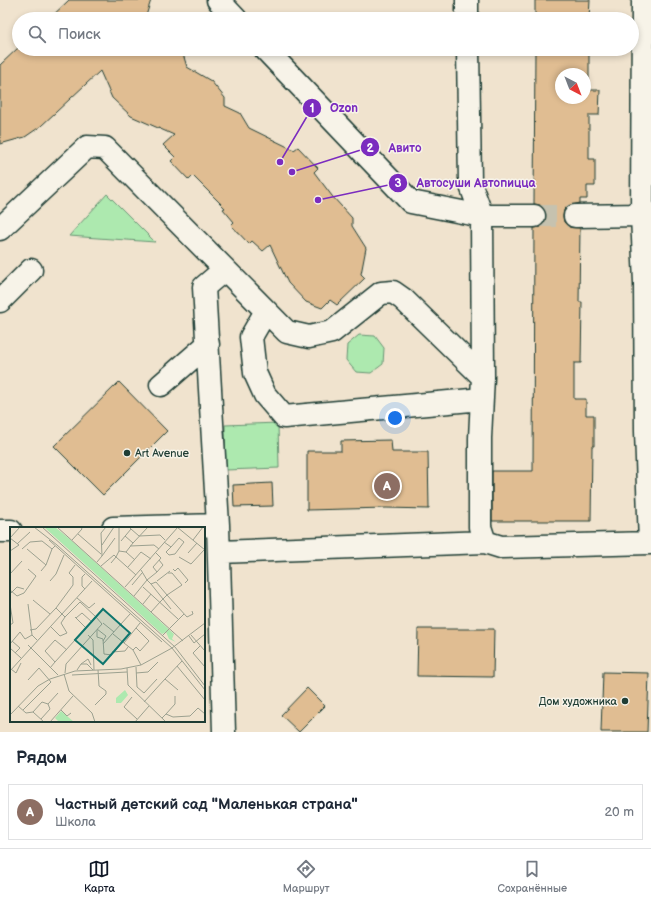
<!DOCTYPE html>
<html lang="ru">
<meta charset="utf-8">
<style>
:root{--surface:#fff;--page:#f2f2f3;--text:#1f2937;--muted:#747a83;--line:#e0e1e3;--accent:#111827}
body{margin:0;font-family:"Balsamiq Sans",sans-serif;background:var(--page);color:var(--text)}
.compass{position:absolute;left:555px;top:68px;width:36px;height:36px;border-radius:50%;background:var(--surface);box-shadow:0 2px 6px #0003;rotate:138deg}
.you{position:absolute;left:395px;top:418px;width:14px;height:14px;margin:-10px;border:3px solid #fff;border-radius:50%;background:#1a73e8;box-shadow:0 0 0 6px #1a73e833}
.badge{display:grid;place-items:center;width:26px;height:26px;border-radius:50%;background:var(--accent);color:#fff;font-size:13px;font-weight:700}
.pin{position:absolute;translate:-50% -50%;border:2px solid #fff;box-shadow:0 1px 4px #0006}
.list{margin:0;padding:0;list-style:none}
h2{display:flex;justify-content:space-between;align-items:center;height:52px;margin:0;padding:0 16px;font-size:17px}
h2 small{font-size:13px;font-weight:400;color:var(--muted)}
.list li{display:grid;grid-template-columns:26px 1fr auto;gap:12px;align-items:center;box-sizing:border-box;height:56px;margin:0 8px 8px;padding:0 8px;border:1px solid var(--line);border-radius:0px}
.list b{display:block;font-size:15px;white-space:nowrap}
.list p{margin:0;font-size:13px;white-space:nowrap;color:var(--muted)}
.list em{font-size:13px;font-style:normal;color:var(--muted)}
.icon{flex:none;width:22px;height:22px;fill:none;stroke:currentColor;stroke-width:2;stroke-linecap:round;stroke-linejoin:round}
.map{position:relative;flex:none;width:651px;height:732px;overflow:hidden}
.search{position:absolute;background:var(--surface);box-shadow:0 2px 6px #0003;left:12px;right:12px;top:12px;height:44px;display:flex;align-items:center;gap:10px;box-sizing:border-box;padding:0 14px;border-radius:22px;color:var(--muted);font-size:15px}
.sheet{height:116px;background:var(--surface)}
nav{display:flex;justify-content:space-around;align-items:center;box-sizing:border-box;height:56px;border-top:1px solid var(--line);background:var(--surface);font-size:11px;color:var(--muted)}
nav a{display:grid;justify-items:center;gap:2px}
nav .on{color:var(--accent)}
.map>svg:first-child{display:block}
</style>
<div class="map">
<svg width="651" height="732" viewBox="0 0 651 732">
<rect width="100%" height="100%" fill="#f0e3ce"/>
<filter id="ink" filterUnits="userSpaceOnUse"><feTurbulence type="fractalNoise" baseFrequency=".025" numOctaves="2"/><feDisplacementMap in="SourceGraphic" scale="8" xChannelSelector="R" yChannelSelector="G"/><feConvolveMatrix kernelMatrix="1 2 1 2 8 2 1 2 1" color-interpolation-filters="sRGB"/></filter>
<g filter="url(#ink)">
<!-- green -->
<path fill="#ade9af" stroke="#669372" d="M 107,194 L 155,242 L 69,236 Z
M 359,335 L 375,336 L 384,348 L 383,364 L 371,373 L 356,372 L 346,360 L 347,345 Z
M 278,423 L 279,468 L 226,470 L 225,425 Z"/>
<!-- building -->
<path fill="#e0bd92" stroke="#1f3d34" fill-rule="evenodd" d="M 69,0 L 151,0 L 145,19 L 49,19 Z
M 535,0 L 590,0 L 589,19 L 535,19 Z
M 19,47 L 19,49 L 178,49 L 183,54 L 187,67 L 211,81 L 225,98 L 225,106 L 240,113 L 249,128 L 294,150 L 298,147 L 318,168 L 314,172 L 332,196 L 352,218 L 352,226 L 366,248 L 361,274 L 365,278 L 337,305 L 330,300 L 322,308 L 306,302 L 288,283 L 270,245 L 263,251 L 252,241 L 249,244 L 231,225 L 234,222 L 223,209 L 225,208 L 193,176 L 189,180 L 171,161 L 175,157 L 163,145 L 174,135 L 131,116 L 112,98 L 100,71 L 41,126 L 25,137 L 0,144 L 0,65 Z
M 535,49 L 589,49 L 589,90 L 600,90 L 599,115 L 589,115 L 589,159 L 595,159 L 595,186 L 587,186 L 587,199 L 580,199 L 580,203 L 568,206 L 564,210 L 563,216 L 564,222 L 569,227 L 580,228 L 579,302 L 582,302 L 581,363 L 574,363 L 574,399 L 586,399 L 586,415 L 594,415 L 594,446 L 592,446 L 591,521 L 492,521 L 492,471 L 533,471 L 534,228 L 541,227 L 545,222 L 546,216 L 545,209 L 540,205 L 534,204 ZM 561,74 L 585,74 L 585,98 L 561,98 Z
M 119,382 L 167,431 L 103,495 L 54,446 Z
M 391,440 L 392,452 L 428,452 L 429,509 L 386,508 L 307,510 L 307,451 L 341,451 L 341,441 Z
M 272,483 L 273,506 L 234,507 L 233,485 Z
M 418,629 L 494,629 L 493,677 L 417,676 Z
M 603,672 L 649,673 L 647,732 L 601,732 Z
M 307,688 L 325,706 L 299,732 L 281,715 Z"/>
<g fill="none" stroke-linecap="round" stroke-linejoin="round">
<!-- minor-tunnel -->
<path stroke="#c6c2af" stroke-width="22" stroke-dasharray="22 11" stroke-linecap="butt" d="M 534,216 L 575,216"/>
<!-- minor casing -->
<g stroke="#1f3d34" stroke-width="25">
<path id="minor" d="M 218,0 L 236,19
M 467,0 L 467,19
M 643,0 L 642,215 L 645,283 L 646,431 L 650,543 L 651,543
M 265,49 L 411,202 L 482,216 L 534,216
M 468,49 L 470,183 L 482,216 L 483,377 L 480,438 L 480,527 L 485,542 L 501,547 L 650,543
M 575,216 L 642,215
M 0,229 L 87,147 L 105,148 L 287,332 L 309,337 L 332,332 L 381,293 L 393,292 L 403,299 L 483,377
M 224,270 L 204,287 L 218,525 L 224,732
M 0,301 L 31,270
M 266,311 L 251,337 L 255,373 L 265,395 L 284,417 L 482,399
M 161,385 L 208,344
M 113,528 L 218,525
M 0,531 L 11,531
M 219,552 L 485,542"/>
</g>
<!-- minor -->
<use href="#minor" stroke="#f7f3e8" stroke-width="22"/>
</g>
</g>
<!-- markers -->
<g fill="#1f3d34" stroke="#f7f3e8" stroke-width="1.5">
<circle cx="127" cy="453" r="4"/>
<circle cx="625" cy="701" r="4"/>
</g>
<g text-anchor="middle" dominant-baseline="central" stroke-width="3" stroke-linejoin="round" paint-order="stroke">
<!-- poi labels -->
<g font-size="11" fill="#1f3d34" stroke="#f7f3e8" text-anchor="start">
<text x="135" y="453">Art Avenue</text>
<text x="617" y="701" text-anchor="end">Дом художника</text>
</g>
</g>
<!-- overview -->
<g transform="translate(10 527)">
<rect width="195" height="195" fill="#f0e3ce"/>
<path d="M 34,0 L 45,0 L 62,14 L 164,107 L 162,112 L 166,115 L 159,112 L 156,105 L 152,107 ZM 115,163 L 118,168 L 111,176 L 106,176 L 106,171 ZM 51,184 L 64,195 L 49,195 L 45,191 Z" fill="#ade9af"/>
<path fill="none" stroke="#9ca190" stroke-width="1" d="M 24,0 L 47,18 L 162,121 L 195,163M 32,0 L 165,120 L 195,159M 47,0 L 173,114M 109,0 L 109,24 L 106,30 L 126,48M 167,0 L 195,23M 121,2 L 129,9 L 150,8 L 155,13M 68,7 L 91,27M 115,9 L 123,16 L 138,0M 0,11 L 10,0M 39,13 L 152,115M 62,13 L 72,2 L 71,0M 183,13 L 193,0M 111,14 L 121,2 L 119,0M 154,15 L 161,20 L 156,25 L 159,28 L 165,27 L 174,15 L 169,11 L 161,20M 7,17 L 20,5M 92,18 L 104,0M 120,19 L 144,18 L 149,22M 12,22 L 20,15 L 32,14 L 42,22 L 45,19M 17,22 L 36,38 L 31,44M 0,24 L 9,18 L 0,11M 109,24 L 116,25 L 123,16M 116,25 L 125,33M 146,26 L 151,31 L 143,40 L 147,45 L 137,53 L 141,57 L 146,55 L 157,68 L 172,58 L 162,46 L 158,46M 178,26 L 187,16M 92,29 L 105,11M 169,30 L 181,37 L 194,23M 87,35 L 92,29 L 91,6 L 96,0M 36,38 L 42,22M 91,39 L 104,28 L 106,30 L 101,36M 118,40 L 131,25 L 141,32M 163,42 L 165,44 L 168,41 L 178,53 L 175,56M 147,45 L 153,38 L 149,33M 0,47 L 12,34M 75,47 L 72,50 L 72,59 L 75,62M 40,54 L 46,47 L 54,28M 147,54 L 160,44M 141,57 L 161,82M 122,58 L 132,46M 115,60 L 168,0M 133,60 L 168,92M 0,63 L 7,69 L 14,66 L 26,49 L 18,42M 0,67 L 7,60 L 14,62M 124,69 L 137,53 L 131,43M 67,71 L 79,81 L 85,76M 23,73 L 40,87M 150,75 L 157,68 L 177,90 L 183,87 L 182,84M 0,77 L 3,96 L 0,98M 18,77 L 22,108M 133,77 L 141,67M 46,81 L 63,58 L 63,50 L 59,46 L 65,38M 141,85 L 150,75M 55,90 L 70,75M 65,90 L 76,101M 66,91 L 72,86 L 82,95M 93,96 L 104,105M 130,96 L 114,116 L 123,123 L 131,138M 87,102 L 96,109 L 93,114M 20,103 L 26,102 L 46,81 L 55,90 L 51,96 L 57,106 L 50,109 L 40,99M 87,103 L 87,110 L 93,112 L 94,127 L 102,128M 103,107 L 114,116M 78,108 L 83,113 L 84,143M 181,108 L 195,124M 152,109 L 174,87M 179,109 L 184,116 L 195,107M 2,114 L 10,121 L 5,126M 0,117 L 10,105 L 15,112 L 22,108 L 27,113M 93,117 L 120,87M 18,118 L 48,148M 190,119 L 183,126 L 195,140M 0,121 L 11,131M 123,123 L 126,120 L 130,124 L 139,114 L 126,101M 102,125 L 115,124 L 118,120M 45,135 L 86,90 L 70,75M 71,137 L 78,132 L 81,138M 167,139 L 195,173M 126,140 L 127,160 L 134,166 L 147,152M 40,141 L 45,135 L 35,124 L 45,113 L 57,123M 117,141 L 118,158 L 156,195M 1,142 L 6,146 L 11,136M 67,143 L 71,137 L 77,137 L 83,143M 0,144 L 82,54M 55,146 L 56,137 L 92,97 L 86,90M 126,146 L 138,145 L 148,135M 54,147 L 59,164 L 82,186 L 85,195M 62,148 L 117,145M 168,163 L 155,152 L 172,134M 122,170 L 114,180 L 127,192M 134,175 L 155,152M 38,177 L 48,166M 85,178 L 96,167 L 96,164 L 89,159 L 88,143M 8,179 L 16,186 L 23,185 L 34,195M 13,183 L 41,155 L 29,141 L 18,153M 51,183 L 57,189 L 61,186M 23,185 L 32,175 L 38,177 L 40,182 L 31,192M 156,187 L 165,177 L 165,169M 0,188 L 28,159 L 40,152 L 65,144 L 111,142 L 131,138 L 162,121 L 195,96M 152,191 L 156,187 L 163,190 L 180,189 L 188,181 L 195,187M 40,195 L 63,169M 125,195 L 139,179"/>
<path fill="#0f766e" fill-opacity="0.15" stroke="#0f766e" stroke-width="2" d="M 93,82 L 120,106 L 93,137 L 65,113 Z"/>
<rect width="195" height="195" fill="none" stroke="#1f3d34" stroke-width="2"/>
</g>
<!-- callouts -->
<path fill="none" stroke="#7b2cbf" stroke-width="1.5" d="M280 162L312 108M292 172L370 147M318 200L398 183"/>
<g fill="#7b2cbf" stroke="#f7f3e8" stroke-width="1.5">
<circle cx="280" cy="162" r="4"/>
<circle cx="292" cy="172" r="4"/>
<circle cx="318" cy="200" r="4"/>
<circle cx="312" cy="108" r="10"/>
<circle cx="370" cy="147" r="10"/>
<circle cx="398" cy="183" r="10"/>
</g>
<g font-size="12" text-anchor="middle" font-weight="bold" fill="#fff">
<text x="312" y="112">1</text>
<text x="370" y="152">2</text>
<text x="398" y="187">3</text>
</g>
<g font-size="12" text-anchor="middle" font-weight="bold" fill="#7b2cbf" stroke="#f7f3e8" stroke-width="3" stroke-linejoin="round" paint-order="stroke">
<text x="344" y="112">Ozon</text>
<text x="405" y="152">Авито</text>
<text x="476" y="187">Автосуши Автопицца</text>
</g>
</svg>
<svg class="compass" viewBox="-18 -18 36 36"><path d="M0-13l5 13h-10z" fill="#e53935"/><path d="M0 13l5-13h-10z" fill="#747a83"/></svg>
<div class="you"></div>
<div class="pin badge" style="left:387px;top:486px;background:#8d6e63">A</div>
<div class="search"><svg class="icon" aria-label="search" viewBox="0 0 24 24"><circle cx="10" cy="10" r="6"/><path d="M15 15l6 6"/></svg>Поиск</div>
</div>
<section class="sheet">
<h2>Рядом<small></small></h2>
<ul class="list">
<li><span class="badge" style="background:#8d6e63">A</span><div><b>Частный детский сад &quot;Маленькая страна&quot;</b><p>Школа</p></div><em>20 m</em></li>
</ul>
</section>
<nav>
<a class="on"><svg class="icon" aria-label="map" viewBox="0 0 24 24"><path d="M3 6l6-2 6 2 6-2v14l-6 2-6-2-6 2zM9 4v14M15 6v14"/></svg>Карта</a>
<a><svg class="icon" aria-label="directions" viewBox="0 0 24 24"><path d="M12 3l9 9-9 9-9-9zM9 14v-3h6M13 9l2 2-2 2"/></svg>Маршрут</a>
<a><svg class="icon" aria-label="saved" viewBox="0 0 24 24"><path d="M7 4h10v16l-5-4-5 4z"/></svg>Сохранённые</a>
</nav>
